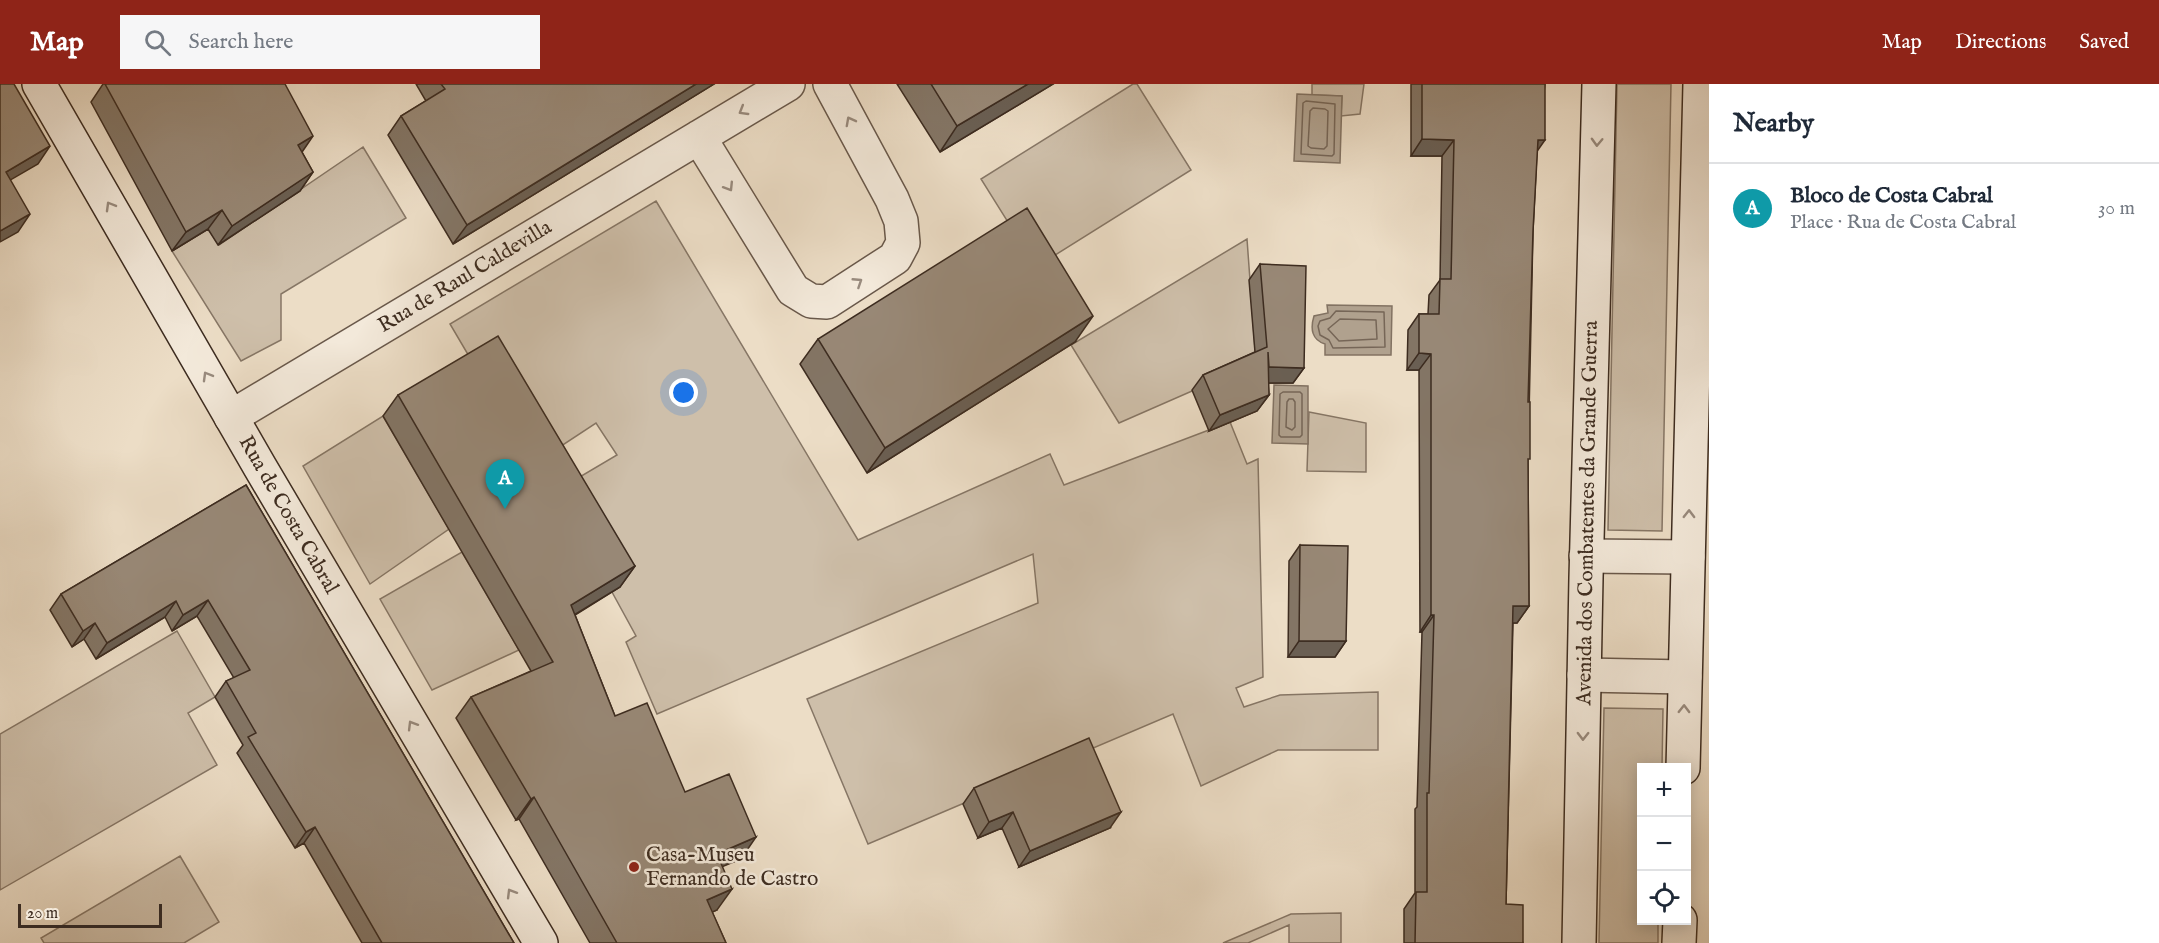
<!DOCTYPE html>
<meta charset="utf-8">
<style>
:root{--surface:#fff;--page:#f6f6f7;--text:#1f2937;--muted:#747a83;--line:#e0e1e3;--accent:#8f2418}
body{margin:0;font-family:"IM FELL English",serif;background:var(--page);color:var(--text)}
.controls{position:absolute;right:18px;bottom:18px;display:grid;overflow:hidden;border-radius:0px;box-shadow:0 3px 15px #0003}
.controls button{width:54px;height:54px;display:grid;place-items:center;padding:0;border:0;border-bottom:2px solid var(--line);background:var(--surface);color:var(--text);font:30px sans-serif}
.scale{position:absolute;left:18px;bottom:15px;width:144px;box-sizing:border-box;padding-left:6px;border:3px solid #3d2c20;border-top:0;font-size:16px;line-height:21px;white-space:nowrap;color:#3d2c20;-webkit-text-stroke:4px #f3e9da;paint-order:stroke}
.you{position:absolute;left:684px;top:309px;width:21px;height:21px;margin:-15px;border:4px solid #fff;border-radius:50%;background:#1a73e8;box-shadow:0 0 0 9px #1a73e833}
.badge{display:grid;place-items:center;width:39px;height:39px;border-radius:50%;background:var(--accent);color:#fff;font-size:20px;font-weight:700}
.pin{position:absolute;translate:-50% -50px;filter:drop-shadow(0 2px 3px #0008)}
.pin::after{content:'';position:absolute;top:32px;width:21px;height:18px;background:inherit;clip-path:polygon(0 0,100% 0,50% 100%)}
.list{margin:0;padding:0;list-style:none}
h2{display:flex;justify-content:space-between;align-items:center;height:78px;margin:0;padding:0 24px;font-size:26px}
h2 small{font-size:20px;font-weight:400;color:var(--muted)}
.list li{display:grid;grid-template-columns:39px 1fr auto;gap:18px;align-items:center;box-sizing:border-box;height:90px;padding:0 24px;border-top:2px solid var(--line)}
.list b{display:block;font-size:22px;white-space:nowrap}
.list p{margin:0;font-size:20px;white-space:nowrap;color:var(--muted)}
.list em{font-size:20px;font-style:normal;color:var(--muted)}
.icon{flex:none;width:33px;height:33px;fill:none;stroke:currentColor;stroke-width:2;stroke-linecap:round;stroke-linejoin:round}
.map{position:relative;flex:none;width:1709px;height:859px;overflow:hidden}
header{display:flex;align-items:center;gap:36px;box-sizing:border-box;height:84px;padding:0 30px;background:var(--accent);color:#fff}
header strong{font-size:28px}
nav{display:flex;gap:33px;margin-inline-start:auto;font-size:21px}
.search{width:420px;height:54px;background:var(--page);display:flex;align-items:center;gap:15px;box-sizing:border-box;padding:0 21px;border-radius:0px;color:var(--muted);font-size:22px}
main{display:flex}
aside{flex:1;background:var(--surface)}
.map>svg:first-child{display:block}
</style>
<header>
<strong>Map</strong>
<div class="search"><svg class="icon" aria-label="search" viewBox="0 0 24 24"><circle cx="10" cy="10" r="6"/><path d="M15 15l6 6"/></svg>Search here</div>
<nav><a>Map</a><a>Directions</a><a>Saved</a></nav>
</header>
<main>
<div class="map">
<svg width="1709" height="859" viewBox="0 0 1709 859">
<rect width="100%" height="100%" fill="#ecddc6"/>
<filter id="stains"><feTurbulence type="fractalNoise" baseFrequency=".00333" numOctaves="4"/><feColorMatrix values="0 0 0 0 .2 0 0 0 0 .09 0 0 0 0 .02 0 0 0 .5 -.17"/></filter>
<radialGradient id="worn" r=".72"><stop offset=".6" stop-color="#630" stop-opacity="0"/><stop offset="1" stop-color="#630" stop-opacity=".3"/></radialGradient>
<!-- green -->
<path fill="#cebfaa" stroke="#867665" stroke-width="1.5" d="M 1133,0 L 1137,0 L 1191,86 L 1036,183 L 981,95 Z
M 1312,0 L 1364,0 L 1360,30 L 1341,32 L 1342,12 L 1312,11 Z
M 1617,0 L 1671,0 L 1662,447 L 1608,446 Z
M 363,63 L 406,134 L 281,210 L 281,256 L 241,277 L 172,167 L 208,145 L 219,161 Z
M 656,117 L 858,456 L 1050,370 L 1064,401 L 1230,338 L 1247,380 L 1258,375 L 1263,593 L 1236,604 L 1244,623 L 1280,611 L 1378,608 L 1378,666 L 1278,666 L 1201,702 L 1173,630 L 868,760 L 807,615 L 1038,519 L 1033,470 L 657,630 L 626,558 L 636,552 L 612,508 L 620,503 L 561,404 L 617,371 L 596,339 L 543,374 L 473,279 L 450,240 Z
M 1247,155 L 1256,279 L 1119,339 L 1071,261 Z
M 1309,328 L 1366,339 L 1366,388 L 1307,387 Z
M 383,332 L 449,445 L 370,500 L 303,382 Z
M 462,468 L 519,566 L 432,606 L 380,515 Z
M 177,547 L 215,613 L 188,629 L 217,681 L 0,806 L 0,650 Z
M 1604,624 L 1663,625 L 1662,683 L 1642,684 L 1642,836 L 1658,837 L 1658,859 L 1599,859 Z
M 180,772 L 219,838 L 184,859 L 44,859 L 41,854 Z
M 1341,829 L 1341,859 L 1289,859 L 1289,841 L 1248,859 L 1223,859 L 1291,830 Z"/>
<!-- water -->
<path fill="#b0a18e" stroke="#827262" stroke-width="1.5" d="M 1297,10 L 1342,12 L 1340,79 L 1294,77 Z
M 1327,221 L 1392,222 L 1391,271 L 1325,271 L 1325,260 C 1312,256 1310,245 1314,232 L 1328,229 Z
M 1274,301 L 1308,302 L 1308,360 L 1272,359 Z"/>
<g fill="none" stroke-linecap="round" stroke-linejoin="round">
<!-- shore -->
<path stroke="#766657" stroke-width="1.5" d="M 1306,17 L 1335,20 L 1334,70 L 1332,72 L 1301,70 L 1303,19 Z
M 1313,24 L 1325,25 L 1328,27 L 1327,62 L 1324,65 L 1311,64 L 1308,62 L 1310,27 Z
M 1336,227 L 1384,228 L 1385,263 L 1333,264 L 1329,256 L 1320,251 L 1318,242 L 1320,237 L 1330,234 Z
M 1340,235 L 1376,236 L 1377,255 L 1339,257 L 1328,245 Z
M 1283,308 L 1300,308 L 1302,310 L 1302,351 L 1300,353 L 1281,353 L 1279,351 L 1280,310 Z
M 1289,315 L 1293,315 L 1295,318 L 1295,343 L 1292,346 L 1286,343 L 1287,318 Z"/>
<!-- minor casing -->
<g stroke="#69584a" stroke-width="36">
<path id="minor" d="M 699,53 L 793,206 L 811,217 L 827,218 L 895,174 L 903,159 L 901,137 L 892,115 L 830,0
M 231,333 L 788,0"/>
</g>
<!-- tertiary casing -->
<g stroke="#69584a" stroke-width="36">
<path id="tertiary" d="M 1586,472 L 1688,473
M 1584,591 L 1685,593"/>
</g>
<!-- secondary casing -->
<g stroke="#3d2c20" stroke-width="36">
<path id="secondary" d="M 39,0 L 260,383 L 541,859
M 1683,684 L 1700,0
M 1579,859 L 1586,494 L 1599,0
M 1679,859 L 1680,836"/>
</g>
<!-- minor -->
<use href="#minor" stroke="#f3e9da" stroke-width="33"/>
<!-- tertiary -->
<use href="#tertiary" stroke="#f3e9da" stroke-width="33"/>
<!-- secondary -->
<use href="#secondary" stroke="#f3e9da" stroke-width="33"/>
</g>
<!-- wall -->
<path fill="#837565" stroke="#3d2c20" stroke-width="1.5" d="M 103,0 L 285,0 L 302,68 L 313,88 L 300,107 L 218,161 L 208,145 L 172,167 L 91,18 Z
M 416,0 L 714,0 L 453,160 L 388,51 L 401,32 L 426,17 Z
M 897,0 L 1053,0 L 940,68 Z
M 1411,0 L 1545,0 L 1537,68 L 1533,147 L 1528,378 L 1529,522 L 1517,539 L 1513,539 L 1506,820 L 1523,859 L 1404,859 L 1404,825 L 1415,809 L 1415,725 L 1417,723 L 1422,548 L 1420,548 L 1419,286 L 1407,286 L 1408,246 L 1419,230 L 1428,230 L 1429,211 L 1440,196 L 1442,72 L 1411,72 Z
M 1260,180 L 1304,284 L 1293,299 L 1268,299 L 1269,311 L 1257,327 L 1209,347 L 1192,306 L 1203,291 L 1255,268 L 1249,196 Z
M 818,255 L 1075,258 L 867,389 L 800,280 Z
M 398,311 L 635,482 L 620,503 L 575,531 L 615,632 L 685,708 L 741,775 L 722,782 L 717,826 L 712,828 L 726,859 L 590,859 L 519,735 L 516,736 L 456,634 L 471,613 L 531,587 L 383,332 Z
M 246,401 L 514,859 L 362,859 L 304,759 L 295,764 L 237,669 L 243,661 L 215,613 L 226,597 L 234,594 L 197,532 L 172,547 L 165,533 L 96,575 L 84,555 L 72,563 L 50,526 L 61,510 Z
M 1300,461 L 1346,557 L 1335,573 L 1288,573 L 1289,477 Z
M 974,704 L 1110,744 L 1019,783 L 1002,744 L 978,754 L 963,720 Z"/>
<!-- shaded-wall -->
<path fill="#6a5f53" stroke="#3d2c20" stroke-width="1.5" d="M 696,0 L 714,0 L 453,160 L 467,141 Z
M 1028,0 L 1053,0 L 940,68 L 957,42 Z
M 313,52 L 300,71 L 298,61 Z
M 1422,55 L 1454,56 L 1442,72 L 1411,72 Z
M 1538,56 L 1545,56 L 1533,73 Z
M 50,62 L 38,80 L 0,102 L 6,88 Z
M 313,88 L 300,107 L 218,161 L 232,142 Z
M 222,126 L 208,145 L 172,167 L 186,148 Z
M 30,130 L 18,148 L 0,158 L 0,147 Z
M 1093,232 L 1075,258 L 867,389 L 885,364 Z
M 1419,269 L 1431,270 L 1419,286 L 1407,286 Z
M 1269,283 L 1304,284 L 1293,299 L 1258,299 Z
M 1269,311 L 1257,327 L 1209,347 L 1220,331 Z
M 635,482 L 620,503 L 556,542 L 571,521 Z
M 208,516 L 197,532 L 172,547 L 183,531 Z
M 176,517 L 165,533 L 96,575 L 107,559 Z
M 1513,522 L 1529,522 L 1517,539 L 1502,539 Z
M 1431,531 L 1434,531 L 1422,548 L 1420,548 Z
M 95,539 L 84,555 L 72,563 L 83,547 Z
M 1299,557 L 1346,557 L 1335,573 L 1288,573 Z
M 534,713 L 519,735 L 516,736 L 531,715 Z
M 1013,728 L 1002,744 L 978,754 L 989,738 Z
M 1121,728 L 1110,744 L 1019,783 L 1030,767 Z
M 315,743 L 304,759 L 295,764 L 306,748 Z
M 756,753 L 741,775 L 702,791 L 717,770 Z
M 732,805 L 717,826 L 692,837 L 707,816 Z"/>
<!-- building -->
<path fill="#988876" stroke="#3d2c20" stroke-width="1.5" d="M 0,0 L 14,0 L 50,62 L 6,88 L 30,130 L 0,147 Z
M 105,0 L 285,0 L 313,52 L 298,61 L 313,88 L 232,142 L 222,126 L 186,148 Z
M 441,0 L 696,0 L 467,141 L 401,32 L 445,5 Z
M 931,0 L 1028,0 L 957,42 Z
M 1422,0 L 1545,0 L 1545,56 L 1538,56 L 1533,147 L 1528,318 L 1530,318 L 1530,375 L 1528,375 L 1529,522 L 1513,522 L 1506,820 L 1523,821 L 1523,859 L 1415,859 L 1416,808 L 1427,808 L 1427,709 L 1429,709 L 1434,531 L 1431,531 L 1431,270 L 1419,269 L 1419,230 L 1439,230 L 1440,195 L 1451,195 L 1454,56 L 1422,55 Z
M 1027,124 L 1093,232 L 885,364 L 818,255 Z
M 1260,180 L 1306,182 L 1304,284 L 1269,283 L 1268,268 L 1269,311 L 1220,331 L 1203,291 L 1267,263 Z
M 498,252 L 635,482 L 571,521 L 615,632 L 647,619 L 685,708 L 729,690 L 756,753 L 717,770 L 732,805 L 707,816 L 726,859 L 617,859 L 534,713 L 531,715 L 471,613 L 553,578 L 398,311 Z
M 246,401 L 514,859 L 382,859 L 315,743 L 306,748 L 248,653 L 256,649 L 226,597 L 250,586 L 208,516 L 183,531 L 176,517 L 107,559 L 95,539 L 83,547 L 61,510 Z
M 1300,461 L 1348,462 L 1346,557 L 1299,557 Z
M 1089,654 L 1121,728 L 1030,767 L 1013,728 L 989,738 L 974,704 Z"/>
<!-- one-way arrows -->
<defs><path id="oneway-chevron" d="M-2-3.5L2.5 0L-2 3.5" fill="none" stroke-width="1.6" stroke-linecap="round" stroke-linejoin="round" transform="scale(1.5)"/></defs>
<g stroke="#988a7d">
<use href="#oneway-chevron" transform="translate(743 27) rotate(149)"/>
<use href="#oneway-chevron" transform="translate(850 37) rotate(-118)"/>
<use href="#oneway-chevron" transform="translate(1597 58) rotate(92)"/>
<use href="#oneway-chevron" transform="translate(729 103) rotate(58)"/>
<use href="#oneway-chevron" transform="translate(110 122) rotate(-120)"/>
<use href="#oneway-chevron" transform="translate(858 198) rotate(-33)"/>
<use href="#oneway-chevron" transform="translate(207 292) rotate(-120)"/>
<use href="#oneway-chevron" transform="translate(1689 430) rotate(-89)"/>
<use href="#oneway-chevron" transform="translate(1684 625) rotate(-89)"/>
<use href="#oneway-chevron" transform="translate(412 641) rotate(-121)"/>
<use href="#oneway-chevron" transform="translate(1583 652) rotate(91)"/>
<use href="#oneway-chevron" transform="translate(511 809) rotate(-121)"/>
</g>
<!-- markers -->
<circle fill="#8f2418" stroke="#f3e9da" stroke-width="2" cx="634" cy="783" r="6"/>
<g text-anchor="middle" dominant-baseline="central" stroke-width="5" stroke-linejoin="round" paint-order="stroke">
<!-- street labels -->
<g font-size="21" fill="#3d2c20" stroke="#f3e9da">
<text transform="translate(465 193) rotate(-31)">Rua de Raul Caldevilla</text>
<text transform="translate(1588 429) rotate(-89)">Avenida dos Combatentes da Grande Guerra</text>
<text transform="translate(288 431) rotate(60)">Rua de Costa Cabral</text>
</g>
<!-- poi labels -->
<g font-size="21" fill="#3d2c20" stroke="#f3e9da" text-anchor="start">
<text x="646" y="771">Casa-Museu<tspan x="646" dy="24">Fernando de Castro</tspan></text>
</g>
</g>
<rect width="100%" height="100%" filter="url(#stains)"/>
<rect width="100%" height="100%" fill="url(#worn)"/>
</svg>
<div class="controls">
<button>+</button>
<button>−</button>
<button><svg class="icon" aria-label="locate" viewBox="0 0 24 24"><circle cx="12" cy="12" r="6"/><path d="M12 2v4M12 18v4M2 12h4M18 12h4"/></svg></button>
</div>
<div class="scale">20 m</div>
<div class="you"></div>
<div class="pin badge" style="left:505px;top:425px;background:#0f9aa8">A</div>
</div>
<aside>
<h2>Nearby<small></small></h2>
<ul class="list">
<li><span class="badge" style="background:#0f9aa8">A</span><div><b>Bloco de Costa Cabral</b><p>Place · Rua de Costa Cabral</p></div><em>30 m</em></li>
</ul>
</aside>
</main>
